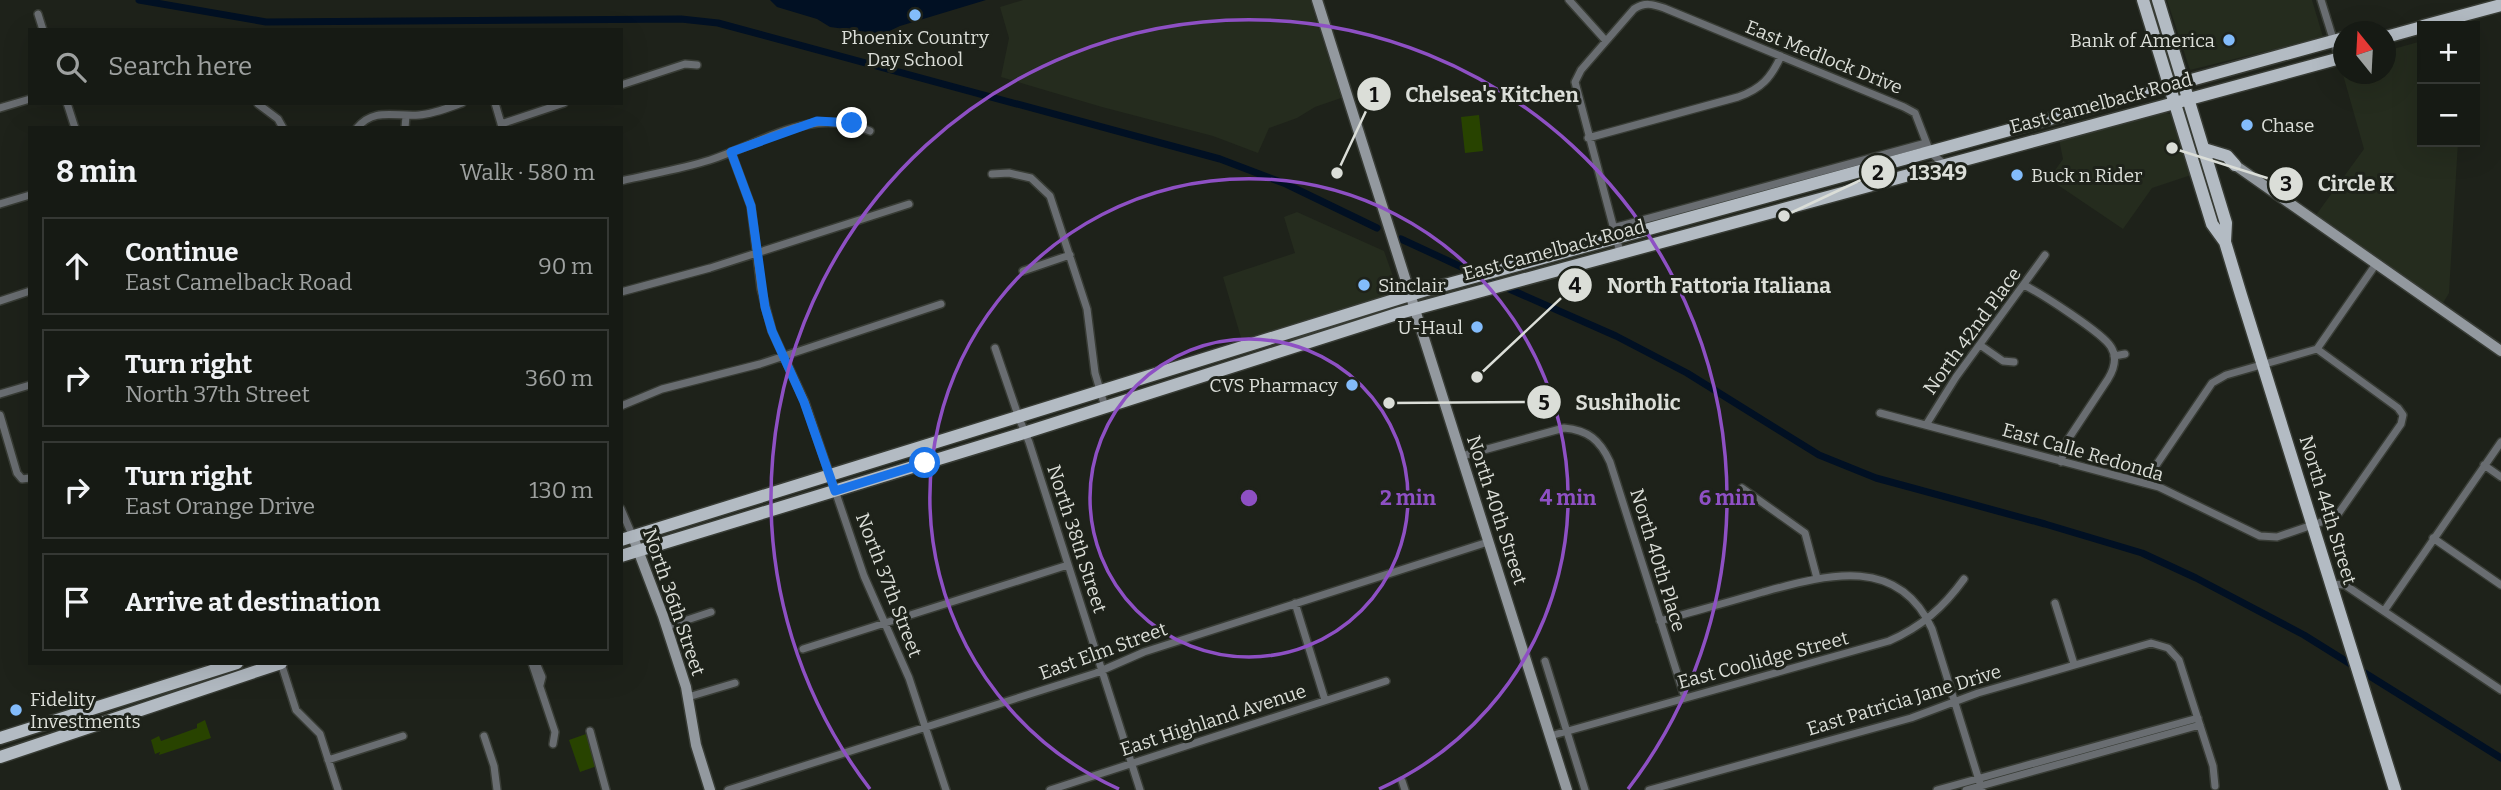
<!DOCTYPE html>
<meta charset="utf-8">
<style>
:root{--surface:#161a14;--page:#232722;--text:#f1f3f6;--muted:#9ea1a0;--line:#353834}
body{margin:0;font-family:Bitter,serif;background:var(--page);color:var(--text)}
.controls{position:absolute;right:21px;top:21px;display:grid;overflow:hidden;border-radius:0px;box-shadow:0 7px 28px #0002}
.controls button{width:63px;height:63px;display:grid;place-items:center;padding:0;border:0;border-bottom:2px solid var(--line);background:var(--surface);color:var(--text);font:35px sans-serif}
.compass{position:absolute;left:2333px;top:21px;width:63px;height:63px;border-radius:50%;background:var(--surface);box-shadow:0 7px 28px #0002;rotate:342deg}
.stop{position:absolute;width:21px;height:21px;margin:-16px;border:5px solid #1a73e8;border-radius:50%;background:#fff}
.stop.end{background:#1a73e8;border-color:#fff;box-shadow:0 2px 7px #0008}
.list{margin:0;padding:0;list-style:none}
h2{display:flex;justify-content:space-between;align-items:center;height:91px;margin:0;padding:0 28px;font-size:30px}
h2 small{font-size:23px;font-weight:400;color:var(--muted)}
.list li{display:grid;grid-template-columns:46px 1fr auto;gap:21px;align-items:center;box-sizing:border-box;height:98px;margin:0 14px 14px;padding:0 14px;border:2px solid var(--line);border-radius:0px}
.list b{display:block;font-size:26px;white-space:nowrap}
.list p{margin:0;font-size:23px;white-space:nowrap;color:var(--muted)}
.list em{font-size:23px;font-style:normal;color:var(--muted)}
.icon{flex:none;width:38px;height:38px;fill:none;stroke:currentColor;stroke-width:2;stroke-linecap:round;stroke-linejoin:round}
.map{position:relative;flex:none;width:2501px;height:790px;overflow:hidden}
.search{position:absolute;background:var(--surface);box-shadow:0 7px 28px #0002;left:28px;top:28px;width:595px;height:77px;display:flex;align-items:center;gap:18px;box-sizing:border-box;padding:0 24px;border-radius:0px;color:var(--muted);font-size:26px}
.panel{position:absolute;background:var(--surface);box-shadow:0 7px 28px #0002;left:28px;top:126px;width:595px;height:539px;border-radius:0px}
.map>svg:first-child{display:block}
</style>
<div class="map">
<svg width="2501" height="790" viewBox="0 0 2501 790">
<rect width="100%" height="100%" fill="#1e221a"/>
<!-- built -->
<path fill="#252c1e" d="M 1023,0 L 1310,0 L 1341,98 L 1315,107 L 1297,118 L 1269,128 L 1258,153 L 1213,136 L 1102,107 L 1001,77 L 1009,38 L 1000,7 Z
M 2167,0 L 2312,0 L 2323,37 L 2190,70 Z
M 2422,41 L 2422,142 L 2458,142 L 2449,293 L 2443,303 L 2316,215 L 2364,149 L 2340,64 L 2343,63 L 2344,74 L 2386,74 L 2386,51 Z
M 2163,112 L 2170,114 L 2173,117 L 2191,175 L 2152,188 L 2123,229 L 2049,179 L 2063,159 L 2059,139 Z
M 1297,212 L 1384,251 L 1396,285 L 1393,293 L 1242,341 L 1223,277 L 1295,253 L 1284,217 Z"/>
<!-- green -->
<path fill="#284300" d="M 1479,115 L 1483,151 L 1465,153 L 1461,117 Z
M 205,720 L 211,738 L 159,755 L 160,752 L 155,754 L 151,740 L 159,736 L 161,741 L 197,728 L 197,724 Z
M 586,734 L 597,766 L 580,772 L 569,740 Z"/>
<!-- water -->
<path fill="#011023" d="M 770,0 L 986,0 L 900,26 L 883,34 L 830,27 L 817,19 L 777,7 Z"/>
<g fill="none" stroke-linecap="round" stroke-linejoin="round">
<!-- canal -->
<path stroke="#011023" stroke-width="7" d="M 139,0 L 266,22 L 681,19 L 718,23 L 1220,159 L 1286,184 L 1377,228
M 1401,239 L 1468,270
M 1482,277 L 1616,336 L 1687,373 L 1819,455 L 1876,478 L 2045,524 L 2142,553 L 2196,578 L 2304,635 L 2501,758"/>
<!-- street casing -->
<g stroke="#383c35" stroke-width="10">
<path id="street" d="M 1569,0 L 1606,41
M 2321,0 L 2339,58
M 38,14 L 43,30
M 621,85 L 685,64 L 697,65
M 67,103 L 75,128
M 495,103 L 502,127
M 258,104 L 278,119 L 283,128
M 0,108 L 30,99
M 501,124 L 564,103
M 357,128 C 374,107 396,117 419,115 C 433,114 448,108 462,103
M 405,128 L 406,116
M 1588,138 L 1738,97 C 1761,89 1771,78 1781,56
M 731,152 L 751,206 L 761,289 L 772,331 L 805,402 L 864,576 L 909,678 L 946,790
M 992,174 L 1009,173 L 1031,178 L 1050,196 L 1087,309 L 1095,373 L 1105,407
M 621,181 C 651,174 681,169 710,160 C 765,142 811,106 870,131
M 0,204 L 30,195
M 1613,228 L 1926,143
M 1620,252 L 1575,82 L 1581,70 L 1634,9 C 1645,2 1652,4 1664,8 L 1904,107 L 1915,113 L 1930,152 L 1945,165
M 1023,271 L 1070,255
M 2024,285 C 2040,293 2103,333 2111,347 C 2118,358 2114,369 2108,379 L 2067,441 L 2061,462
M 621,292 L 710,268 L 909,204
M 0,301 L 30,291
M 1980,345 L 2003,361 L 2014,362
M 995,348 L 1019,418 L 1029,442 L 1140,790
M 2114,356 L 2125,354
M 0,394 L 30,385
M 621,406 L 662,389 L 760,364 L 941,304
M 1880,413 L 2159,487 L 2260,536 L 2277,537 L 2336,517 L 2401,424 L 2403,415 L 2398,408 L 2317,349
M 0,415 L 17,473 L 22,479 L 30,478
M 1926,425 L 1956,377 L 2045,255
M 1462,456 L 1564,428 C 1588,430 1600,440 1610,462 L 1685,698
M 2484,465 L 2501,477
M 2144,483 L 2212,383 L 2226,375 L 2317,349 L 2376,264
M 1742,488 L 1805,533 L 1817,578
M 621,509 L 633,537
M 2433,538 L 2501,585
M 2331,584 L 2345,585 L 2501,690
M 1295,603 L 1325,700
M 2055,603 L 2074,664
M 2384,611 L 2501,442
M 1660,621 C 1695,611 1729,602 1763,592 C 1826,575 1898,554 1932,629 L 1982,790
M 666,627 L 711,612
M 803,649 L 1068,565
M 1545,661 L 1585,790
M 281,663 L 296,710 L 320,734 L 338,790
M 532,663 L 555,732 L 553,744
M 536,663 L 542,677 L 540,685
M 688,697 L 735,683
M 590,731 L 606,790
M 484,736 L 494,766 L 497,790
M 1550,736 L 1889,641 C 1921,627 1943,608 1964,579
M 328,760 L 403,736
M 1402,781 L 1405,790
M 728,790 L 1096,673 L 1144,652 L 1488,542
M 1050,790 L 1386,681
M 1649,790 L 1911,718 L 1978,693 L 2151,643 L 2168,648 L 2179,660 L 2213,766 L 2215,786
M 1937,790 L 2198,718
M 1966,790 L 2200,725"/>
</g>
<!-- secondary casing -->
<g stroke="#383c35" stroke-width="13">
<path id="secondary" d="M 1317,0 L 1567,790
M 2235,165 L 2501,351
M 633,537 L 663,616 L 686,687 L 696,745 L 710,790"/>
</g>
<!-- primary casing -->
<g stroke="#383c35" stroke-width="15">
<path id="primary" d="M 2143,0 L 2212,224 L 2225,242
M 2158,0 L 2226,223 L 2225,242 L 2241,295 L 2395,790
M 2423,26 L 2501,5
M 2386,37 L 2422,27
M 2204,149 L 2227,156 L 2235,165
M 621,540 L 1423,291 L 2344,38
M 621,556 L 1024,433 L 1400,313 L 2344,57
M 0,738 L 237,663
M 0,757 L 281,663"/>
</g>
<!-- street -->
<use href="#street" stroke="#696d71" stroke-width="7"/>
<!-- secondary -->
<use href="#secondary" stroke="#93999f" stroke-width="10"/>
<!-- primary -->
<use href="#primary" stroke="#b3bbc3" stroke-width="12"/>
</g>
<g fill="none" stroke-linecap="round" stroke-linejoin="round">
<!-- route -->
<path stroke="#1a73e8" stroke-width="9" d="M 852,123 L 817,121 L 731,152 L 751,206 L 765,307 L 772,331 L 804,402 L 835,491 L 925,463"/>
</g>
<!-- distance rings -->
<g fill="none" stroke="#8e50c4" stroke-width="3.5">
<circle cx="1249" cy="498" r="159"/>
<path d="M1119 789A319 319 0 1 1 1379 789"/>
<path d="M870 789A478 478 0 1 1 1628 789"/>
</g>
<!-- markers -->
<g fill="#83bcfb" stroke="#1e221a" stroke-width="2.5">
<circle cx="915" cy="15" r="7"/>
<circle cx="2229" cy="40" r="7"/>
<circle cx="2247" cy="125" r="7"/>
<circle cx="2017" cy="175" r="7"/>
<circle cx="1364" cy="285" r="7"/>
<circle cx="1477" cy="327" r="7"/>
<circle cx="1352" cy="385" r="7"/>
<circle cx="16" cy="710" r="7"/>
</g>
<g text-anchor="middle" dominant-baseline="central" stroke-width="6" stroke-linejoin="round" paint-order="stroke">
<!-- poi labels -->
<g font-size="19" fill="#dbded8" stroke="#1e221a" text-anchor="start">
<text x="915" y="37" text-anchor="middle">Phoenix Country<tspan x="915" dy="22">Day School</tspan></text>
<text x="2215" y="40" text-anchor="end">Bank of America</text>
<text x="2261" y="125">Chase</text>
<text x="2031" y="175">Buck n Rider</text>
<text x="1378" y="285">Sinclair</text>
<text x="1463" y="327" text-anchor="end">U-Haul</text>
<text x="1338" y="385" text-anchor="end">CVS Pharmacy</text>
<text x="30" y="699">Fidelity<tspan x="30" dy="22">Investments</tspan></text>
</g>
<!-- street labels -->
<g font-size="19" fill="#dbded8" stroke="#1e221a">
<text transform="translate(1824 57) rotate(22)">East Medlock Drive</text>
<text transform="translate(2101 103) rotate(-15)">East Camelback Road</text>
<text transform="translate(1554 250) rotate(-15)">East Camelback Road</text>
<text transform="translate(1972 331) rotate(-54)">North 42nd Place</text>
<text transform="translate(2083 452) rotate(16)">East Calle Redonda</text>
<text transform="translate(1497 510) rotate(72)">North 40th Street</text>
<text transform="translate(2328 510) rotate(73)">North 44th Street</text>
<text transform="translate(1077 539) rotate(72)">North 38th Street</text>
<text transform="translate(1658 560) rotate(73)">North 40th Place</text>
<text transform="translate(889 585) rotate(69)">North 37th Street</text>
<text transform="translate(674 602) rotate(71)">North 36th Street</text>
<text transform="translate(1103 651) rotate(-20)">East Elm Street</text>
<text transform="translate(1763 660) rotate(-15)">East Coolidge Street</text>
<text transform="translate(1904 700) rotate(-17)">East Patricia Jane Drive</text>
<text transform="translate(1213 720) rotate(-18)">East Highland Avenue</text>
</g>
</g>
<circle cx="1249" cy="498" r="10" fill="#8e50c4" stroke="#1e221a" stroke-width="3.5"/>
<g font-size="21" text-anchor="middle" font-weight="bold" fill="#8e50c4" stroke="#1e221a" stroke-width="6" stroke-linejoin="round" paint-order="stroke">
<text x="1408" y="505">2 min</text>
<text x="1568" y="505">4 min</text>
<text x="1727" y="505">6 min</text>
</g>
<!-- callouts -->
<path fill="none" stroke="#dbded8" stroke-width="2.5" d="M1337 173L1374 94M1784 216L1878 172M2172 148L2286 184M1477 377L1575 285M1389 403L1544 402"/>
<g fill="#dbded8" stroke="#1e221a" stroke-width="2.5">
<circle cx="1337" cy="173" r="7"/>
<circle cx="1784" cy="216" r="7"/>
<circle cx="2172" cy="148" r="7"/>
<circle cx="1477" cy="377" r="7"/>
<circle cx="1389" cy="403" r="7"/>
<circle cx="1374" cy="94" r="18"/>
<circle cx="1878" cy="172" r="18"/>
<circle cx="2286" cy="184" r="18"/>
<circle cx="1575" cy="285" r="18"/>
<circle cx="1544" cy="402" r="18"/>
</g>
<g font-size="21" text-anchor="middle" font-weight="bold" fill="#111">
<text x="1374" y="102">1</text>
<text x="1878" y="180">2</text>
<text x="2286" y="191">3</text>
<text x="1575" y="293">4</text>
<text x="1544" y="410">5</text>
</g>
<g font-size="21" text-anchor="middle" font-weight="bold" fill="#dbded8" stroke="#1e221a" stroke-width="6" stroke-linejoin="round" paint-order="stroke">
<text x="1492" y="102">Chelsea's Kitchen</text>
<text x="1938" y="180">13349</text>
<text x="2356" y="191">Circle K</text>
<text x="1719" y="293">North Fattoria Italiana</text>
<text x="1628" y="410">Sushiholic</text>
</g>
</svg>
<div class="controls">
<button>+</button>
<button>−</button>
</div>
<svg class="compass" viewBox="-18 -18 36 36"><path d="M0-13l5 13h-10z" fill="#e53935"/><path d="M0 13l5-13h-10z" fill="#9ea1a0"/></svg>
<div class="stop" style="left:925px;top:463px"></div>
<div class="stop end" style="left:852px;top:123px"></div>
<div class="search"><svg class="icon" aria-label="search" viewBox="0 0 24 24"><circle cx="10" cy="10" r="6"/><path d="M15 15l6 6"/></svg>Search here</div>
<section class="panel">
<h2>8 min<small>Walk · 580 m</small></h2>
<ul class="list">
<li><svg class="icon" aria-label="ahead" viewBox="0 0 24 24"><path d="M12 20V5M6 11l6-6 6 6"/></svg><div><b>Continue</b><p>East Camelback Road</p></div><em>90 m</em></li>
<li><svg class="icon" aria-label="right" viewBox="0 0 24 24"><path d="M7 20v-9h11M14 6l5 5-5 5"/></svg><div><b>Turn right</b><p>North 37th Street</p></div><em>360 m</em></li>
<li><svg class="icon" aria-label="right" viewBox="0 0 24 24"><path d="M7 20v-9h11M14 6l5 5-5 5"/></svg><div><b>Turn right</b><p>East Orange Drive</p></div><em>130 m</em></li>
<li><svg class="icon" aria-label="arrive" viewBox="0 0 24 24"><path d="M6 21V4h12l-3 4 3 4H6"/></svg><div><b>Arrive at destination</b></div></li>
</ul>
</section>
</div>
